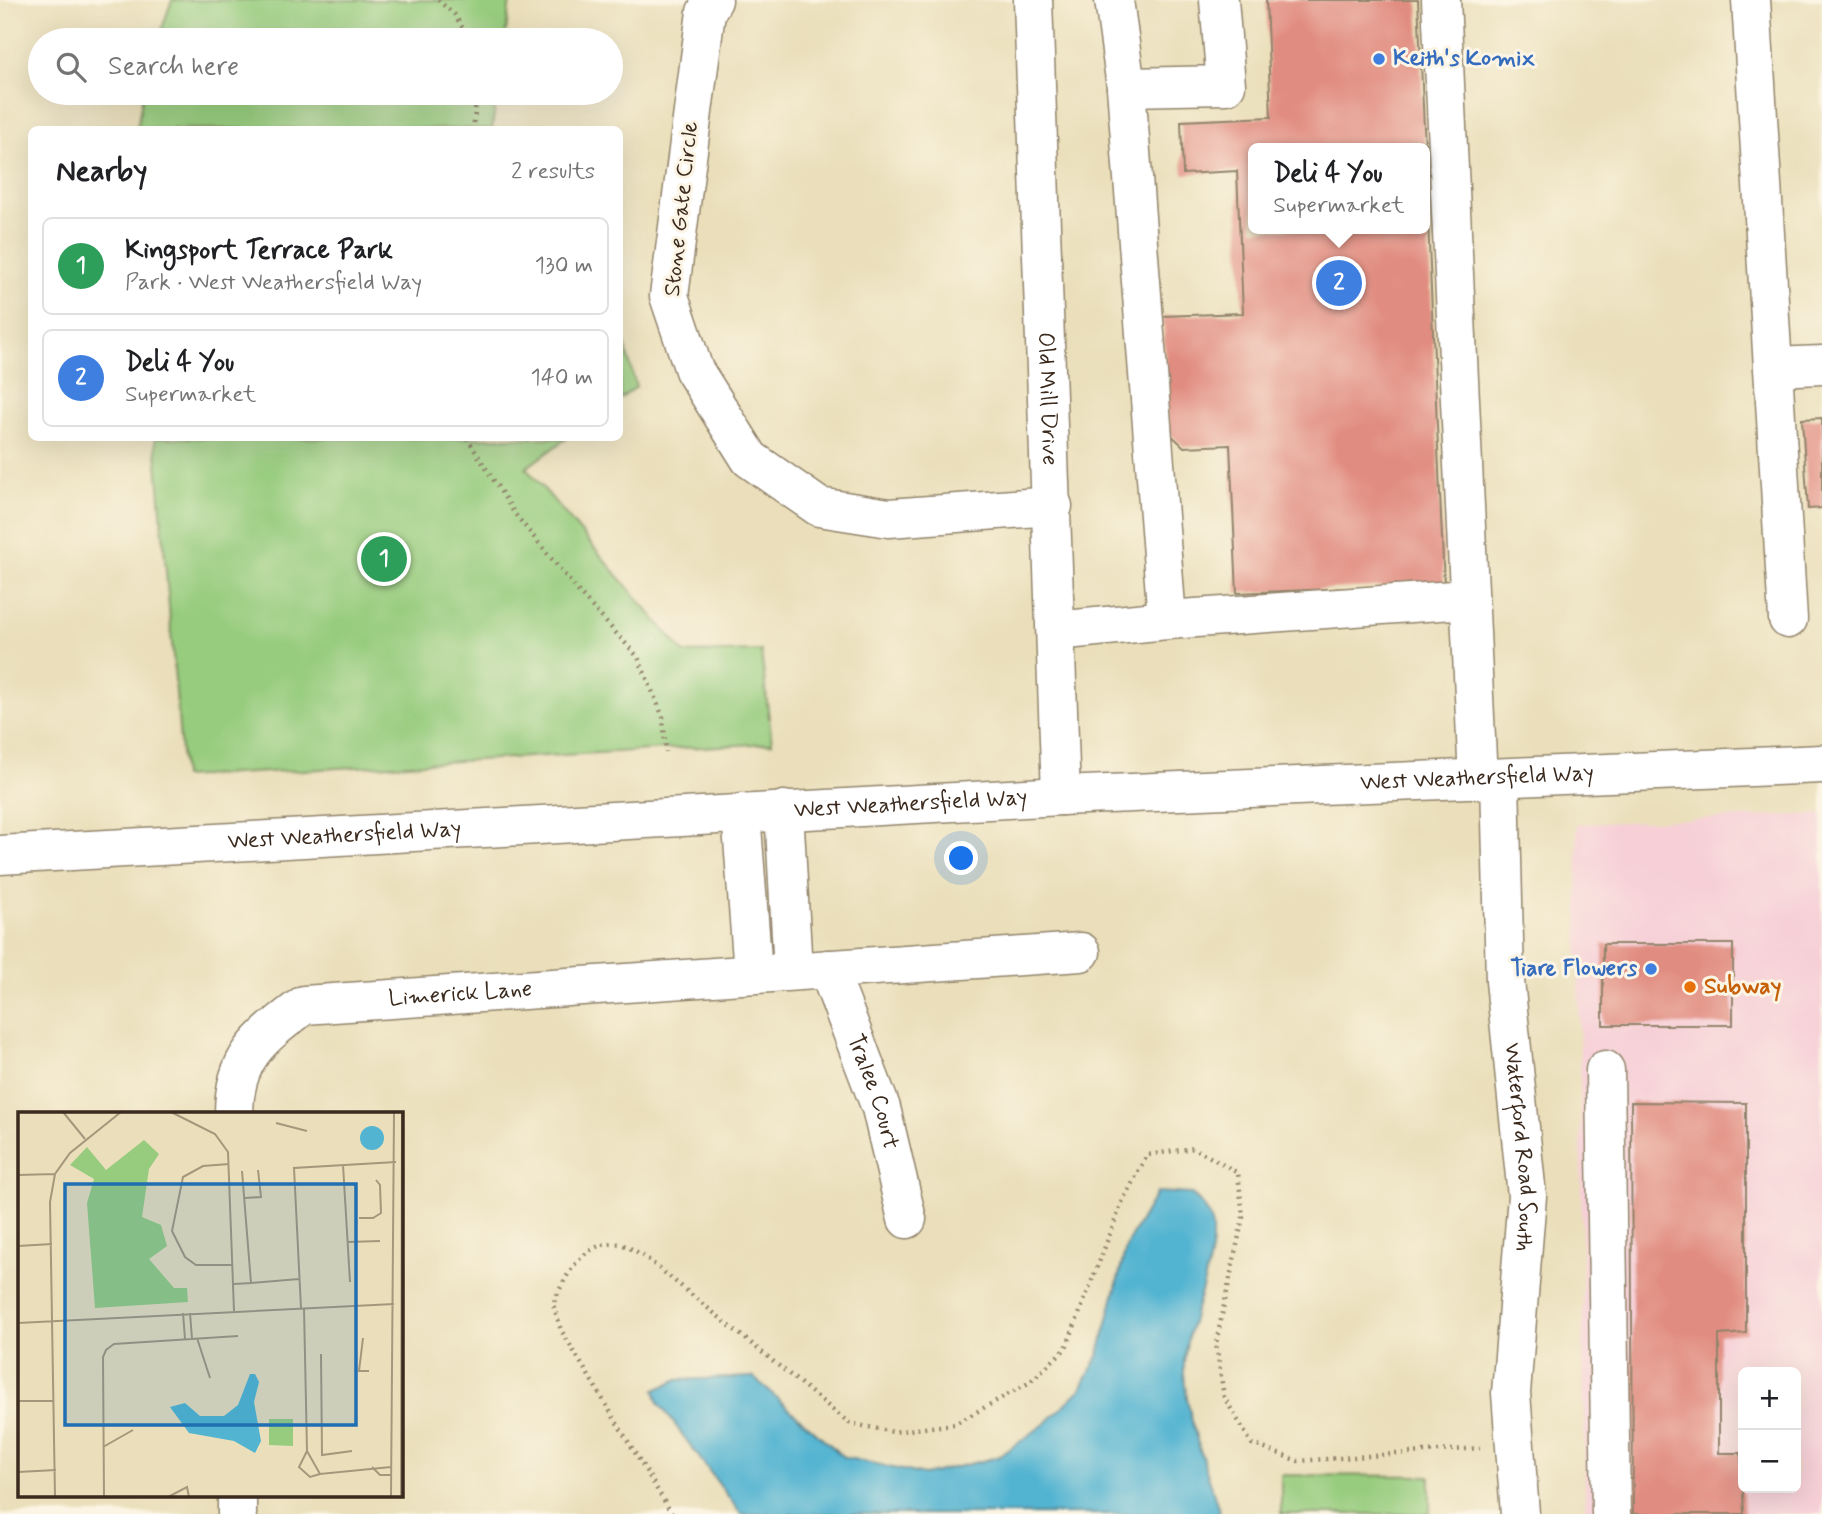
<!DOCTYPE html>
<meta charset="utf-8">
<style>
:root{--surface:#fff;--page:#f6f6f6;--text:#202124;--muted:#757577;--line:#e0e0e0;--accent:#2563eb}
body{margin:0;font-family:Mynerve,sans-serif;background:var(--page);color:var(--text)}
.controls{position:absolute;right:21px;bottom:21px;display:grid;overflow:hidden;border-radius:10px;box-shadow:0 7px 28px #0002}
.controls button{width:63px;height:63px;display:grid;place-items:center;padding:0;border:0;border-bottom:2px solid var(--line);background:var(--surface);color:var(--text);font:35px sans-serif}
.you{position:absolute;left:962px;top:859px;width:24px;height:24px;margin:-18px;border:5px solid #fff;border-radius:50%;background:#1a73e8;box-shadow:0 0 0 10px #1a73e833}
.badge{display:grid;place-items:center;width:46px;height:46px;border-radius:50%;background:var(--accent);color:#fff;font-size:23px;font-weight:700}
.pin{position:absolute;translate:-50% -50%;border:4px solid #fff;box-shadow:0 2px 7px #0006}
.popup{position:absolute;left:1248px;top:143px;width:182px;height:91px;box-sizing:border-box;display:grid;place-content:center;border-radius:10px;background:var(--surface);filter:drop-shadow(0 2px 5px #0005);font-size:23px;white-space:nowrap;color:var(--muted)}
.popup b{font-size:26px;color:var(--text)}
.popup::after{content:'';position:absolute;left:50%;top:100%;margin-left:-14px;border:14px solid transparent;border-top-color:var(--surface)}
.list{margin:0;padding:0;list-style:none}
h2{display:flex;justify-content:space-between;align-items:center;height:91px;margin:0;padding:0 28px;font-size:30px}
h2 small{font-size:23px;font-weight:400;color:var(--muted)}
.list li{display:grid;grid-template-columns:46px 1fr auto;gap:21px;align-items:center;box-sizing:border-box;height:98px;margin:0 14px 14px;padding:0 14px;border:2px solid var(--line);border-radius:10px}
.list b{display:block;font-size:26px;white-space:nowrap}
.list p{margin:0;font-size:23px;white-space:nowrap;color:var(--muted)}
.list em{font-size:23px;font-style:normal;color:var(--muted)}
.icon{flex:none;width:38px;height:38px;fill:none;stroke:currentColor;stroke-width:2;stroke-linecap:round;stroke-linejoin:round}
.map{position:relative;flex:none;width:1822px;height:1514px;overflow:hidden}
.search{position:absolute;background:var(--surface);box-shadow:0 7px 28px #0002;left:28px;top:28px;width:595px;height:77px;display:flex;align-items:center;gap:18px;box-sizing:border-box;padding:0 24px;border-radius:38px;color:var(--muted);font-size:26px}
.panel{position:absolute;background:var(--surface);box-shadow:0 7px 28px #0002;left:28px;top:126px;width:595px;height:315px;border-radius:10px}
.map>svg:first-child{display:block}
</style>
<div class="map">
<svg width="1822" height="1514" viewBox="0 0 1822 1514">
<rect width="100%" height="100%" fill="#fcf5e5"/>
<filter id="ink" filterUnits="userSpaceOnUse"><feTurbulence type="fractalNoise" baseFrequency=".0143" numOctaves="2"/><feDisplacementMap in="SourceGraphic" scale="14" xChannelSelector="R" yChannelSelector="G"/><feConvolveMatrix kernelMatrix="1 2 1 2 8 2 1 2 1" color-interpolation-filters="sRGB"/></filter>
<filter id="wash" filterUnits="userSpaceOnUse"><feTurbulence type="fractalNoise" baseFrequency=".00686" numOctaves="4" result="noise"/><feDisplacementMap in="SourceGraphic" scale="28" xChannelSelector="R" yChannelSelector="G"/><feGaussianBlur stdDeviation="1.57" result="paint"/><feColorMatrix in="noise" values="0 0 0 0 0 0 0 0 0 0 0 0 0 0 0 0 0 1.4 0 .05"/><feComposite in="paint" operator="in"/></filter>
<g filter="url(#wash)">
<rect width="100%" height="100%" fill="#eadfba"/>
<!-- built -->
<path fill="#f6cfd7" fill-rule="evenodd" d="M 1822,814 L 1822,1514 L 1585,1514 L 1577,824 ZM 1743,1372 L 1796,1372 L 1796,1488 L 1743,1488 Z"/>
<!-- green -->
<path fill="#97cc7e" stroke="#697b4e" stroke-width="2" d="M 172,0 L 510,0 L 505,40 L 158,40 Z
M 143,93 L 497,93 L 492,129 L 137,129 Z
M 620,326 L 636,387 L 620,399 Z
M 155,438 L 567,438 L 526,468 L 684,653 L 761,651 L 772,743 L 183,777 Z
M 1281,1475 L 1430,1476 L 1430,1514 L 1281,1514 Z"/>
<!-- water -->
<path fill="#52b4d1" stroke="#466f78" stroke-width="2" d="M 1157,1192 L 1192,1194 C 1197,1200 1206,1208 1209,1215 C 1224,1257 1181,1327 1184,1373 C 1187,1420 1207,1469 1220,1514 L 741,1514 L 659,1403 L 655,1390 L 676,1380 L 753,1377 L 844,1457 L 924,1475 L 998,1457 L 1046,1423 L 1081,1389 L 1099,1354 L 1127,1244 Z"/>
<g id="blocks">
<!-- building -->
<path fill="#e18c80" d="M 1266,0 L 1418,0 L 1425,148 L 1253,148 L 1253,229 L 1425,229 L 1427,198 L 1444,584 L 1237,593 L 1230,445 L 1184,447 L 1168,432 L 1163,316 L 1243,313 L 1237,171 L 1183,174 L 1181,121 L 1271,117 Z
M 1822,418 L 1822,508 L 1808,509 L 1802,419 Z
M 1603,944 L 1733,944 L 1733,1025 L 1603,1025 Z
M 1631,1102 L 1746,1103 L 1746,1333 L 1719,1335 L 1719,1453 L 1741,1453 L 1744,1514 L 1633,1514 Z"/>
</g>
</g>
<g filter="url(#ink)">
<use href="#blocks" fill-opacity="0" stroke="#92846c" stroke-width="2"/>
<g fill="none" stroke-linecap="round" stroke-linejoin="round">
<!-- minor casing -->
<g stroke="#92846c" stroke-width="41">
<g id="minor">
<path d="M 713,0 L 706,12 L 669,296 L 694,370 L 750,459 L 819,507 L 889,518 L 1053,506"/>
<path id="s1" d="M 1033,0 L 1061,796"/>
<path d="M 1441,0 L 1478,780"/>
<path d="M 1751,0 L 1788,619"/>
<path d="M 1126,87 L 1226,85 L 1219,0"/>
<path d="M 1773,367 L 1822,365"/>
<path d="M 1167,620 L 1468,599"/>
<path d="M 1056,631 L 1167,620 L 1126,87 L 1114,0"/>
<path id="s2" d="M 1500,779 L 1505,981 L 1527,1196 L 1511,1393 L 1520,1514"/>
<path d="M 784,810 L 793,971"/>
<path d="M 741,813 L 753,973"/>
<path id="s3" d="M 0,855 L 1061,796 L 1822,764"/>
<path id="s4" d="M 828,969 L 881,1108 L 907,1219"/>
<path d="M 1605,1070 L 1611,1514"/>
<path id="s5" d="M 234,1113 C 234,1056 262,1037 304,1005 L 1081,952"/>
<path d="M 237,1495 L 237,1514"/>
</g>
</g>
<!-- path -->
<path stroke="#92846c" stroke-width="4.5" stroke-dasharray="2 5" stroke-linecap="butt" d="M 438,0 L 455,15 L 470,40
M 473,130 L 477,93
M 467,438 L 515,514 L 582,596 L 638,657 L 663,717 L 666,752
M 672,1514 L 561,1330 L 553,1304 C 565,1277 582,1240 619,1244 C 626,1245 637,1252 644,1256 L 849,1423 L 893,1432 L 955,1424 L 1030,1382 L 1066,1348 L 1123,1200 L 1147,1155 L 1194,1148 L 1238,1173 L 1243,1217 L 1216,1343 L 1224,1397 L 1252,1444 L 1298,1461 L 1480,1448"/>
<!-- minor -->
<use href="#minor" stroke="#fff" stroke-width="38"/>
</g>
</g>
<!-- markers -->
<g fill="#3f7fe0" stroke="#fcf5e5" stroke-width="2.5">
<circle cx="1379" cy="59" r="7"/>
<circle cx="1651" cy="969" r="7"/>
</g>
<circle fill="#e8710a" stroke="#fcf5e5" stroke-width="2.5" cx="1690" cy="987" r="7"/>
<g text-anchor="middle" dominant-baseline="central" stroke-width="6" stroke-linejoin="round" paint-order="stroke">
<!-- shop labels -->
<g font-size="23" font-weight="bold" fill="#366cbe" stroke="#fcf5e5" text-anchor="start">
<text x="1393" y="59">Keith's Komix</text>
<text x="1637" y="969" text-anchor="end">Tiare Flowers</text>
</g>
<!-- street labels -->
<g font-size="23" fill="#3b2a1e" stroke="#fcf5e5">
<text transform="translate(682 209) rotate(-84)">Stone Gate Circle</text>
<text stroke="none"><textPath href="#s1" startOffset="399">Old Mill Drive</textPath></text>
<text stroke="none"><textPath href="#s3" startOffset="1479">West Weathersfield Way</textPath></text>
<text stroke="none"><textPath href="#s3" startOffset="912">West Weathersfield Way</textPath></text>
<text stroke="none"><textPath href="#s3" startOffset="345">West Weathersfield Way</textPath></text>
<text stroke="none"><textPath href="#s5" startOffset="292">Limerick Lane</textPath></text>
<text stroke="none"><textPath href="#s4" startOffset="131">Tralee Court</textPath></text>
<text stroke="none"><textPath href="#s2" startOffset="369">Waterford Road South</textPath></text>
</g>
<!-- food labels -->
<g font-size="23" font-weight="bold" fill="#c56008" stroke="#fcf5e5" text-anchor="start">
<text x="1704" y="987">Subway</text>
</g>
</g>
<!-- overview -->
<g transform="translate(18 1112)">
<rect width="385" height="385" fill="#eadfba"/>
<path d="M 126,28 L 141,42 L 131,57 L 124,105 L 143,113 L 149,134 L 131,147 L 156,176 L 169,176 L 170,190 L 77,196 L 69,91 L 76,67 L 52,53 L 69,35 L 88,58 ZM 251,307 L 275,307 L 275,334 L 251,333 Z" fill="#97cc7e"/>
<path d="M342 26a12 12 0 1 1 24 0a12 12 0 1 1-24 0ZM 232,262 L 237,262 L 241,270 L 236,290 L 243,329 L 237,341 L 216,329 L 171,321 L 152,295 L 167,291 L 182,304 L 206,304 L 220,293 Z" fill="#52b4d1"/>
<path fill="none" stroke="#a4977c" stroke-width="2" d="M 45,0 L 67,27M 153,0 L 197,22 L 210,40 L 216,199M 258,11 L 289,19M 211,52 L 185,54 L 165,65 L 154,119 L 167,145 L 178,153 L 215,153M 325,53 L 332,170M 0,63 L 37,62M 227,86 L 243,85 L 240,58M 341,106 L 355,106 L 363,101 L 362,73 L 358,68M 330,130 L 362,129M 0,134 L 34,132M 233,171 L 281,167M 216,172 L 233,171 L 224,59M 283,196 L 276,56 L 378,50M 286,196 L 289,339 L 302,362 L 373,355M 165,201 L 167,227M 172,201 L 174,227M 0,211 L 376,192M 179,226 L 192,266M 345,226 L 341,259 L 351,259M 303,242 L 304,343 L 334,339M 0,289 L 36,289M 85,335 L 115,318M 289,339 L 281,355 L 292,365 L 302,362M 354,355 L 362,363 L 373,363M 0,360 L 38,358M 37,385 L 32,90 L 37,62 L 52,41 L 103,0M 86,385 L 85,245 L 88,238 L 96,232 L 220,224M 150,385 L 169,375 L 171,385M 373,385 L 376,0M 383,385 L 384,0"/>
<path fill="#1f6fb2" fill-opacity="0.15" stroke="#1f6fb2" stroke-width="3.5" d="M 47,72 L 338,72 L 338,313 L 47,313 Z"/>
<rect width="385" height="385" fill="none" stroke="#3b2a1e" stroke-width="3.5"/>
</g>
</svg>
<div class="controls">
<button>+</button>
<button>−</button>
</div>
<div class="you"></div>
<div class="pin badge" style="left:384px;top:559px;background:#2e9e5b">1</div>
<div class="pin badge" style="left:1339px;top:283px;background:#3f7fe0">2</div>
<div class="popup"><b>Deli 4 You</b>Supermarket</div>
<div class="search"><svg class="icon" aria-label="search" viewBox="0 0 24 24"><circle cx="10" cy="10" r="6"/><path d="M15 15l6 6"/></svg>Search here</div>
<section class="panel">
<h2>Nearby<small>2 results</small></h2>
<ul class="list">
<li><span class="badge" style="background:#2e9e5b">1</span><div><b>Kingsport Terrace Park</b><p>Park · West Weathersfield Way</p></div><em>130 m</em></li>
<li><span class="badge" style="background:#3f7fe0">2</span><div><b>Deli 4 You</b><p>Supermarket</p></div><em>140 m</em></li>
</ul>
</section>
</div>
